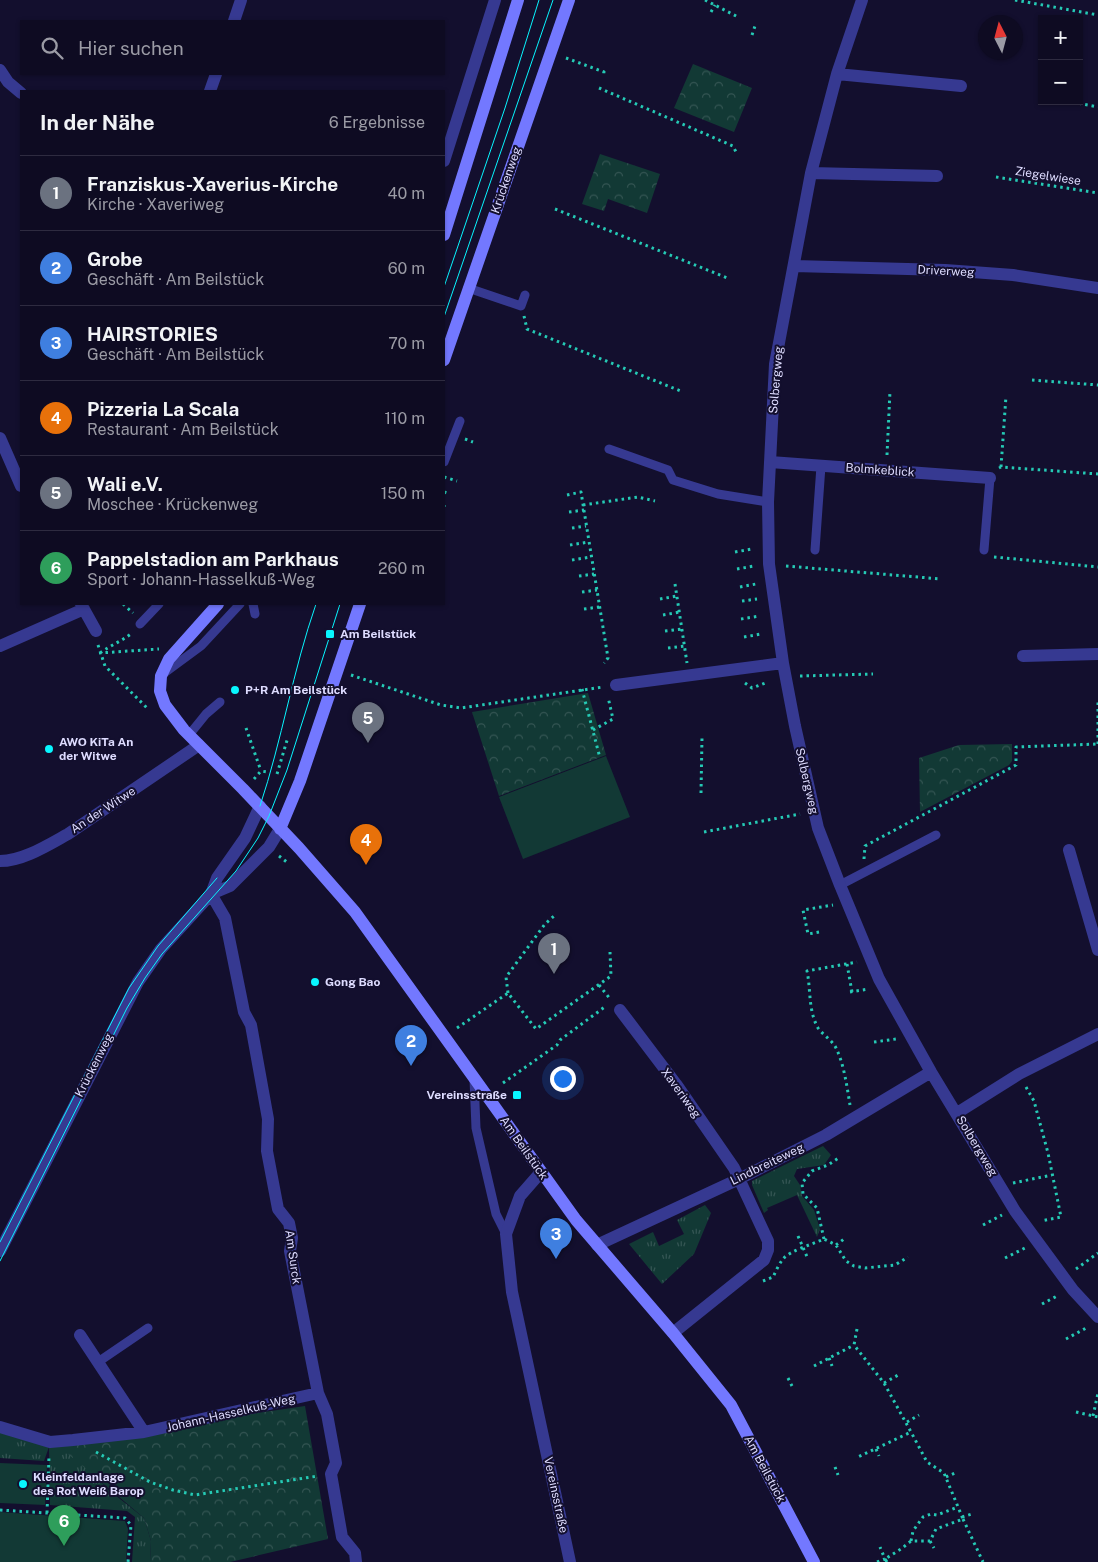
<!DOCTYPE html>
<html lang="de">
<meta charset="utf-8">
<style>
:root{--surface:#0e0b22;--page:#1c192f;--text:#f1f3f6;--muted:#9b9ba5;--line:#2e2b40;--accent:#08f6ff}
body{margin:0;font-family:"Public Sans",sans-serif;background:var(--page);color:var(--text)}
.controls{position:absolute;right:15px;top:15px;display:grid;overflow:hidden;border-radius:0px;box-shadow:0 1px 4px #0004}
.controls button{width:45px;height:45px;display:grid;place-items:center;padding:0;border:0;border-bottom:1px solid var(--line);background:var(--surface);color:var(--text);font:25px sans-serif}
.compass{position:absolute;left:978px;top:15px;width:45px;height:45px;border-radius:50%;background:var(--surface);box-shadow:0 1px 4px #0004;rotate:354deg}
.you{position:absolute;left:562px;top:1078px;width:18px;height:18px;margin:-12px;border:4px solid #fff;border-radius:50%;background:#1a73e8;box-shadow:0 0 0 8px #1a73e833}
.badge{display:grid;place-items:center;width:32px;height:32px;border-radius:50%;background:var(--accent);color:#fff;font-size:16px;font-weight:700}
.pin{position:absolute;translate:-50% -41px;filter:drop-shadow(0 1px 2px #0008)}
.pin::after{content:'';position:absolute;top:26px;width:18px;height:15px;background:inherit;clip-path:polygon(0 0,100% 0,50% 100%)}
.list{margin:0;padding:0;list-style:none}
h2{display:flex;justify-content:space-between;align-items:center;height:65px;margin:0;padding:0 20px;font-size:21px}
h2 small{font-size:16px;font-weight:400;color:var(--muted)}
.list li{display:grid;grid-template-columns:32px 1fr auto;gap:15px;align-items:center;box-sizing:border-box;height:75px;padding:0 20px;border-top:1px solid var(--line)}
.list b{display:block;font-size:19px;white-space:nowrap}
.list p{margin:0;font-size:16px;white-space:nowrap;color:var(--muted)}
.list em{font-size:16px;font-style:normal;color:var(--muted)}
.icon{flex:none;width:28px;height:28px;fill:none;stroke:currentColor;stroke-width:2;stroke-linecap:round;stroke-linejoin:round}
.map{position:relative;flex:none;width:1098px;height:1562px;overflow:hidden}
.search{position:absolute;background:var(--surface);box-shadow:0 1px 4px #0004;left:20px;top:20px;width:425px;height:55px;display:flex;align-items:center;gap:12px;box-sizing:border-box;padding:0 18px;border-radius:0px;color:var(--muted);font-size:19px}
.panel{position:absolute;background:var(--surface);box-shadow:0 1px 4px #0004;left:20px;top:90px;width:425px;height:515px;border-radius:0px}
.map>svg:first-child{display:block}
</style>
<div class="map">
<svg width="1098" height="1562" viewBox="0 0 1098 1562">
<defs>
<pattern id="grass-tufts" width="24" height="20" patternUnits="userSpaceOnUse" patternTransform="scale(1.25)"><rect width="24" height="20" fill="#123935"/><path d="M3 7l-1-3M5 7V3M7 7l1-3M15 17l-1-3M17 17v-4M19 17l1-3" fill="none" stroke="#345553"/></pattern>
<pattern id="park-crowns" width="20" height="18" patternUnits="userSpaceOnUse" patternTransform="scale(1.25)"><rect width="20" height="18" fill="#123935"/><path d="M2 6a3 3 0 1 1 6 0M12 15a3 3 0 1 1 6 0" fill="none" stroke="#345553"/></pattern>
</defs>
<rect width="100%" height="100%" fill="#130f2e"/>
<!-- grass -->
<path fill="url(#grass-tufts)" d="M 823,1146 L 831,1155 L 824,1165 L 797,1169 L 794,1176 L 800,1185 L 802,1196 L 814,1210 L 820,1229 L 817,1237 L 797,1195 L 767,1208 L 768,1210 L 764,1213 L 752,1185 L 752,1181 Z
M 705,1205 L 711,1213 L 694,1254 L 662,1284 L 629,1244 L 653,1232 L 659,1246 L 684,1234 L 677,1220 Z
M 0,1427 L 73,1440 L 105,1487 L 144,1518 L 151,1541 L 150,1562 L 132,1562 L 135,1517 L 127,1511 L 50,1505 L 49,1447 L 44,1461 L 0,1458 Z"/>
<!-- park -->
<path fill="url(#park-crowns)" d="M 693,64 L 752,88 L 734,132 L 674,108 Z
M 600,154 L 660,174 L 647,213 L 608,199 L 604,211 L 582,204 Z
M 588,693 L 606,755 L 499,796 L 472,712 Z
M 1012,744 L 1012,761 L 1009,765 L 920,812 L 919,758 L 959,745 Z
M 305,1406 L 328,1539 L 230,1562 L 150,1562 L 151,1541 L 144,1518 L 68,1454 L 73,1440 Z"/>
<!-- pitch -->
<path fill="#123935" d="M 606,756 L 630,817 L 523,859 L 499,797 Z
M 0,1463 L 47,1465 L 45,1505 L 0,1503 Z
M 0,1512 L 125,1521 L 128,1529 L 126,1562 L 0,1562 Z"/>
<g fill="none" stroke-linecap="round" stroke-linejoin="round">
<!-- path -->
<path stroke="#25cab5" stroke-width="3" stroke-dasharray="2.5 4" stroke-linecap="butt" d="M 705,0 L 738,17
M 1015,0 L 1098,15
M 711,12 L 715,5
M 752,35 L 755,26
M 566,58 L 604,72 L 603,75
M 599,88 L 733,146 L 736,152
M 1040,97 L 1042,97
M 1066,101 L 1098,107
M 996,177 L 1098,193
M 555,209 L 730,279
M 524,316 L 527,329 L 683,392
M 1032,380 L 1098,385
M 465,439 L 473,442
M 887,455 L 890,391
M 1001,467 L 1006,396
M 999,468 L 1001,467 L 1098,474
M 444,477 L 457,481
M 444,492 L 450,494
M 567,495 L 581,492 L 608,658 L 604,663
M 583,505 L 638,497 L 655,501
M 444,506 L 445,507
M 569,512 L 584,510
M 572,528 L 586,526
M 570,545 L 589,542
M 735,552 L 752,549
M 994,557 L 1098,567
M 572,560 L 591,557
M 786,566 L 941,579
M 737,569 L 754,566
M 579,576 L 594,574
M 675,584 L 687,663
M 740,587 L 756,584
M 582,592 L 597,590
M 660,599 L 677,596
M 742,601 L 757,599
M 123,604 L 133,613
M 584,609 L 599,607
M 663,615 L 680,612
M 741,619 L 760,616
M 665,631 L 682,629
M 744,637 L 761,634
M 98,645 L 105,666 L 147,708
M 668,648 L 685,646
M 99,653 L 159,649
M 100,653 C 111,645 122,641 132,633
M 351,675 L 441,705 L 461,708 L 603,687
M 800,676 L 873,674
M 745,683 L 752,688 L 768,682
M 582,689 L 600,758
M 246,728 L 261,771
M 593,730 L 613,719 L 608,697
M 1098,744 L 1098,701
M 277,774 L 288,737
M 254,779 L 261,771 L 267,772
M 701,793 L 702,737
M 704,832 L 800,814
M 279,856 L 288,863
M 864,859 L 865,846 L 1016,765 L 1016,747 L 1098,744
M 819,932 L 808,934 L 803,910 L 833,905
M 847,964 L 852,992
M 599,985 L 611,1000
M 850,992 L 869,989
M 508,993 L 506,977 L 545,924 L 554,916
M 457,1028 L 508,993 L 536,1029 L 611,976 L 610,952
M 874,1042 L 896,1039
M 503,1083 L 557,1045 L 560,1040 L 606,1006
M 1026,1087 L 1034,1101 L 1048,1153 L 1061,1217 L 1041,1221
M 850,1105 C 847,1087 844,1064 836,1048 C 832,1040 823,1035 818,1028 C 808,1010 811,990 807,971 L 857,962
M 1013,1183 L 1052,1175
M 983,1225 L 1002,1215
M 798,1236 L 808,1259
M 824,1239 L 817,1208 L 803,1194 L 802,1183 L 812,1171 L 828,1165 L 840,1157
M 836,1245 L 844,1239
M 1005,1258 L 1025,1248
M 1076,1269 L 1098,1253
M 763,1281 L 773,1277 C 776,1271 779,1264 783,1259 C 789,1251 813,1244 824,1239 L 836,1245 L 846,1261 L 854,1266 L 865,1268 L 895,1265 L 908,1257
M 1042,1304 L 1059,1295
M 857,1329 L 854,1345 L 884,1383 L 911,1432 L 858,1457
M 1066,1339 L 1088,1327
M 829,1358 L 832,1366
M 814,1366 L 854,1345
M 788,1378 L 792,1386
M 884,1383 L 900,1374
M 1076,1412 L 1098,1417
M 1093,1416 L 1098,1393
M 907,1422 L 919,1415
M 876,1449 L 879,1456
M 96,1452 L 150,1482 L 173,1490 L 195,1495 L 318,1476
M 835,1467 L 838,1475
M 946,1477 L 955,1473
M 0,1510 L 125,1518 L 131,1525 L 128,1562
M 47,1513 L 49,1456
M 962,1517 L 972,1514
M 963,1519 L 983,1562
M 911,1541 L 913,1531 L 923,1517 L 931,1514 L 937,1515 L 958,1507
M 930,1541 L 934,1548
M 877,1562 L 885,1559 L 880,1547
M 887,1562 L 885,1559 L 901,1549 L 911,1541 L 930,1541 L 936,1529 L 963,1519 L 944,1473 L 927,1462 L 911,1432"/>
<!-- lane -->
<path stroke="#363991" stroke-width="9" d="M 468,288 L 521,306 L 525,295
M 609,449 L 668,470 L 673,480 L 718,494 L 768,502
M 444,462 L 460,421
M 815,550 L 821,466
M 984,550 L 990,478
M 253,604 L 255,614
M 140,624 L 159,604
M 163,674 L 201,646 L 240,604
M 189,735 L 206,714 L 220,702
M 840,885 L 936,835
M 474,1079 L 476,1128 L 496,1214 L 506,1234
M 98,1362 L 148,1328"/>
<!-- street -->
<path stroke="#363991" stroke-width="12" d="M 862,0 L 837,74 L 811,173 L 775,364 L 768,502 L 769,564 L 783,663 L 795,726 L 818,828 L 840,885 L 879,979 L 931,1072 L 1015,1211 L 1073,1290 L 1098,1317
M 234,21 L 241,0
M 0,70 L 8,82 L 21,93
M 837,74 L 961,86
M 210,91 L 216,74
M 444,161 L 495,0
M 811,173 L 937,176
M 794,266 L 945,270 L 1013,275 L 1098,288
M 0,438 L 21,486
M 770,462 L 990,478
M 81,604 L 96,631
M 0,646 L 84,609
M 1023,656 L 1098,654
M 616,685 L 783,663
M 1069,850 L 1098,950
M 0,861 C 23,861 48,845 68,834 L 199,745
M 211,894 L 225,918 L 244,1012 L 251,1025 L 268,1119 L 267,1151 L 278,1209 L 289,1223 L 292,1238 L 290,1251 L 318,1393 L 327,1414 L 336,1463 L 331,1474 L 342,1537 L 355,1553 L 356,1562
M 211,894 L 230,886 L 269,847 L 280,829
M 620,1010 L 676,1084 L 734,1168 L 768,1241 L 768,1250 L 764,1260 L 673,1333
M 957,1113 L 1019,1074 L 1098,1034
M 541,1172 L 520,1196 L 506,1234 L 512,1292 L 570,1562
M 597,1245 L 739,1179 L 826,1135 L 931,1072
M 0,1251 L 138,982 L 161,949 L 211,894 L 217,878 L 245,838 L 260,806
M 80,1335 L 144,1432
M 0,1427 L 50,1442 L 73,1440 L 144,1432 L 318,1393"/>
<!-- secondary -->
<path stroke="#7378ff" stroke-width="12" d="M 444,235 L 518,0
M 444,360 L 569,0
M 218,604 L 169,659 L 161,676 L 160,691 L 165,705 L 184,730 L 243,789 L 299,848 L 355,912 L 576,1220 L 673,1333 L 731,1405 L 814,1562
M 280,829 L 300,781 L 360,604"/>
<!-- tram -->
<path stroke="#08f6ff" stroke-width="1" d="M 444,287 L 505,108 L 539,0
M 444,317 L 553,0
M 260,806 C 282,740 293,670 316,604
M 0,1242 L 129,988 L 158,946 L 217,878
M 0,1261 L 127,1008 L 145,978 L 162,954 L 236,871 L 258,838 L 269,816 L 287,770 L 340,604"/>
</g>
<!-- markers -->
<g fill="#08f6ff" stroke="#130f2e" stroke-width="2">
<rect x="325" y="629" width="10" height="10" rx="2.5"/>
<circle cx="235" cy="690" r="5"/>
<circle cx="49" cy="749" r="5"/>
<circle cx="315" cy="982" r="5"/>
<rect x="512" y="1090" width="10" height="10" rx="2.5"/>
<circle cx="23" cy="1484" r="5"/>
</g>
<g text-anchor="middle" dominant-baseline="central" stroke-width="4" stroke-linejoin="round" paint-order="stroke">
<!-- street labels -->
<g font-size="12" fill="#dedcff" stroke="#130f2e">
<text transform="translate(1048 176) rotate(9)">Ziegelwiese</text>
<text transform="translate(506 180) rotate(-71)">Krückenweg</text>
<text transform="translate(946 271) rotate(3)">Driverweg</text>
<text transform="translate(776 380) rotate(-85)">Solbergweg</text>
<text transform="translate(880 470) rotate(4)">Bolmkeblick</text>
<text transform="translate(807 781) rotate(77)">Solbergweg</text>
<text transform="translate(103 810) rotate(-33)">An der Witwe</text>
<text transform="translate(94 1065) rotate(-63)">Krückenweg</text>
<text transform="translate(681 1093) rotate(54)">Xaveriweg</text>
<text transform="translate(977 1146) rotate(59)">Solbergweg</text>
<text transform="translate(524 1148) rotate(55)">Am Beilstück</text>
<text transform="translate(767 1164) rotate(-26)">Lindbreiteweg</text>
<text transform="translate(293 1257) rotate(82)">Am Surck</text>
<text transform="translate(231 1413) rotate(-13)">Johann-Hasselkuß-Weg</text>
<text transform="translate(765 1469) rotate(62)">Am Beilstück</text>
<text transform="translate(556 1495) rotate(78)">Vereinsstraße</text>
</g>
<!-- poi labels -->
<g font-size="12" font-weight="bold" fill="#dedcff" stroke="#130f2e" text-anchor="start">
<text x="340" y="634">Am Beilstück</text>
<text x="245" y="690">P+R Am Beilstück</text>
<text x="59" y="742">AWO KiTa An<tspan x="59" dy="14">der Witwe</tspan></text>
<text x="325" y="982">Gong Bao</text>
<text x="507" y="1095" text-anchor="end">Vereinsstraße</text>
<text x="33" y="1477">Kleinfeldanlage<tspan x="33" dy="14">des Rot Weiß Barop</tspan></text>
</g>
</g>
</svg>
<div class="controls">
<button>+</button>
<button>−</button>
</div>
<svg class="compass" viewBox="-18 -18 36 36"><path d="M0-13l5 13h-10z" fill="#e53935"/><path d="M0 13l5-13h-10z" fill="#9b9ba5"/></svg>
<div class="you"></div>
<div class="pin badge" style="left:554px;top:974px;background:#6b7280">1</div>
<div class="pin badge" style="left:411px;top:1066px;background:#3f7fe0">2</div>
<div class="pin badge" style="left:556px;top:1259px;background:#3f7fe0">3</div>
<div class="pin badge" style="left:366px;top:865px;background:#e8710a">4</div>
<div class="pin badge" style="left:368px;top:743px;background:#6b7280">5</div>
<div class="pin badge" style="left:64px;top:1546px;background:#2e9e5b">6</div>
<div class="search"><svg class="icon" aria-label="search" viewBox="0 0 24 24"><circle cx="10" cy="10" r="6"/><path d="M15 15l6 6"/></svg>Hier suchen</div>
<section class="panel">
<h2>In der Nähe<small>6 Ergebnisse</small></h2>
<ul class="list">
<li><span class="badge" style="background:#6b7280">1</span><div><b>Franziskus-Xaverius-Kirche</b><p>Kirche · Xaveriweg</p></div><em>40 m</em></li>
<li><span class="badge" style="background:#3f7fe0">2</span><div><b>Grobe</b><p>Geschäft · Am Beilstück</p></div><em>60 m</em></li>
<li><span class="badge" style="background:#3f7fe0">3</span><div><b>HAIRSTORIES</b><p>Geschäft · Am Beilstück</p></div><em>70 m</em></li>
<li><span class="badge" style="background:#e8710a">4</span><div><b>Pizzeria La Scala</b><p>Restaurant · Am Beilstück</p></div><em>110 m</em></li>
<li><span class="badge" style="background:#6b7280">5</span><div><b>Wali e.V.</b><p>Moschee · Krückenweg</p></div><em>150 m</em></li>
<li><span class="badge" style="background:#2e9e5b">6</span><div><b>Pappelstadion am Parkhaus</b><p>Sport · Johann-Hasselkuß-Weg</p></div><em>260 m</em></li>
</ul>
</section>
</div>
